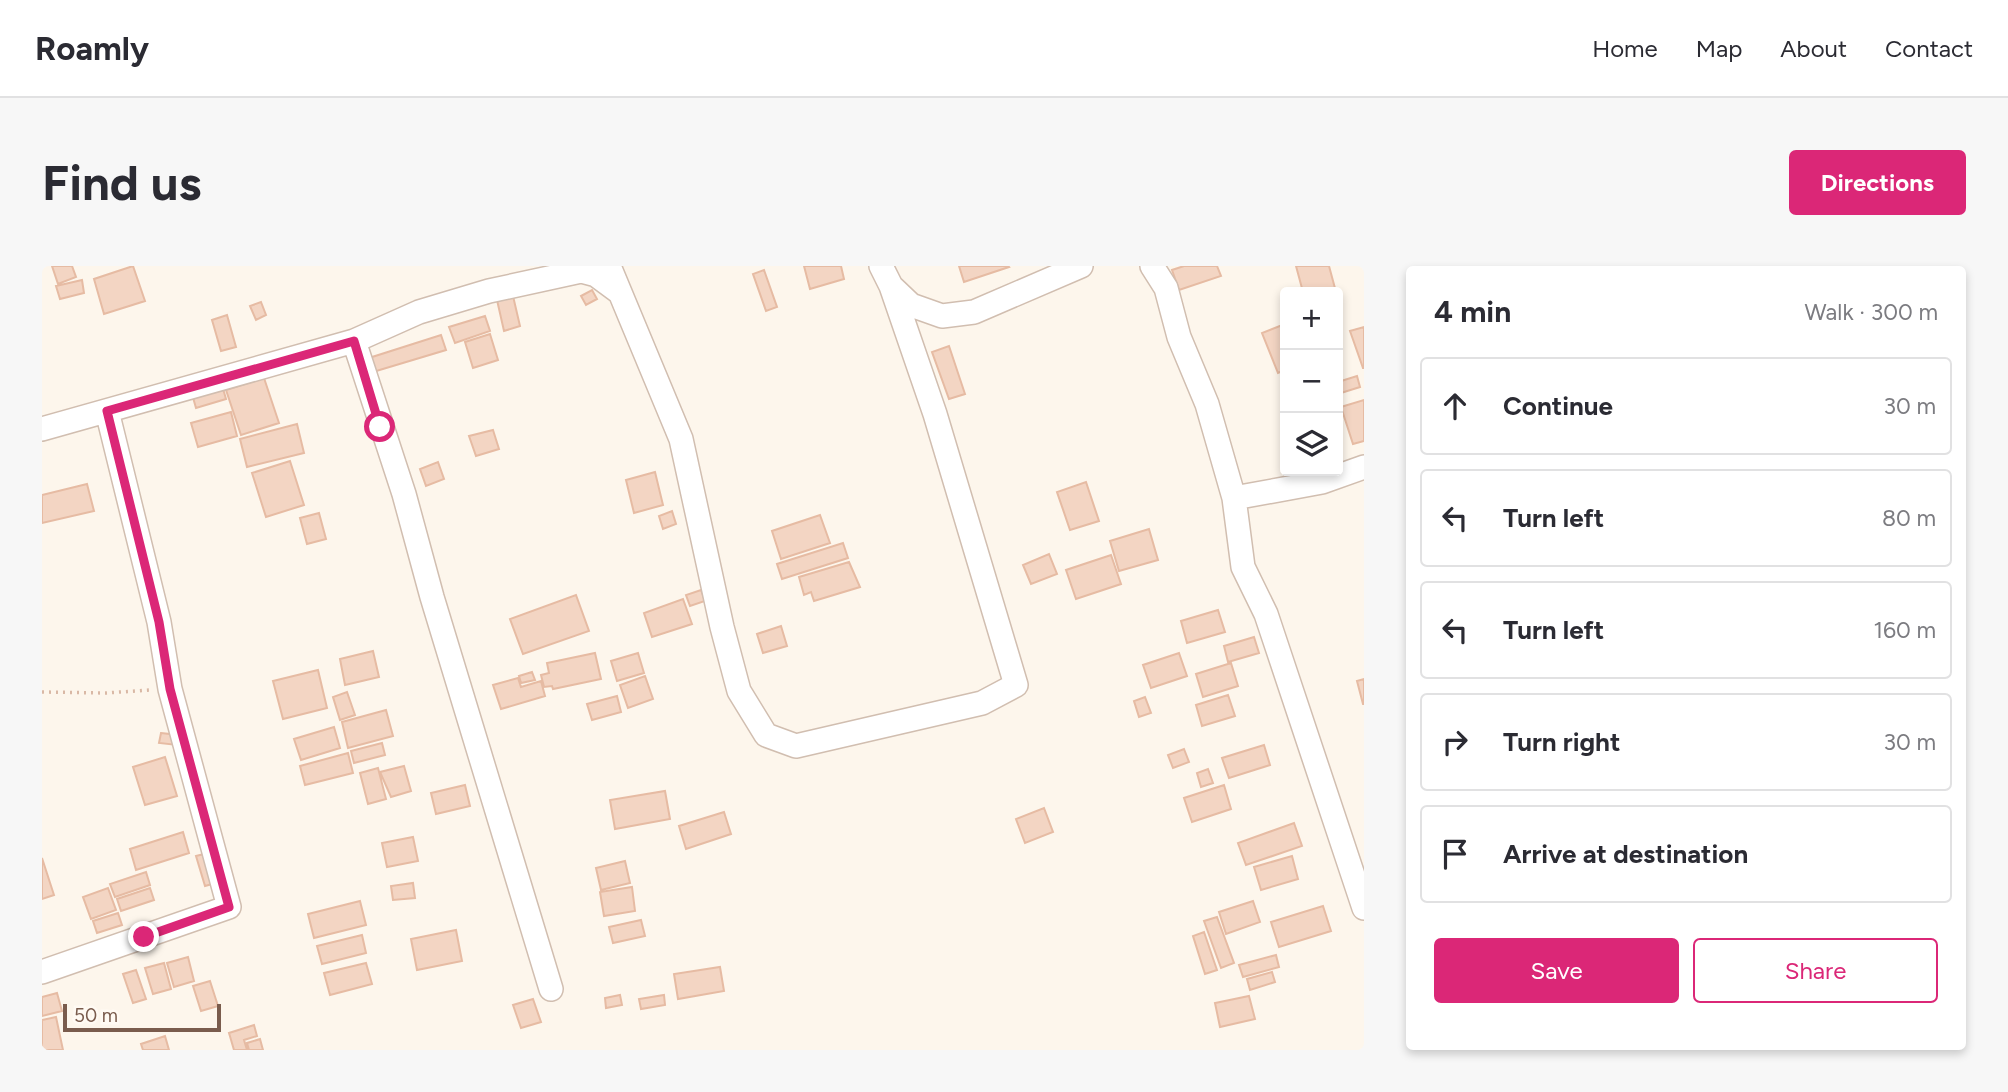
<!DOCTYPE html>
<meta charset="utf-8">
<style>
:root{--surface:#fff;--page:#f7f7f7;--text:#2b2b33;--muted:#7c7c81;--line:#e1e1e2;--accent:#db2777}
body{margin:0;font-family:Figtree,sans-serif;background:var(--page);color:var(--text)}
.controls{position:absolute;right:21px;top:21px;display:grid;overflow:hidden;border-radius:7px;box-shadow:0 4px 10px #0003}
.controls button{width:63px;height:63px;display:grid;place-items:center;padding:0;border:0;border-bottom:2px solid var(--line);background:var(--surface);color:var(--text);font:35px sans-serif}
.scale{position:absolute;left:21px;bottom:18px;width:158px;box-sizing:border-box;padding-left:7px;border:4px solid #7a5c4d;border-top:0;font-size:19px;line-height:24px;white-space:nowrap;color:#7a5c4d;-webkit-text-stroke:5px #fffaf3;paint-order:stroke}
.stop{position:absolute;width:21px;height:21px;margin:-16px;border:5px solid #db2777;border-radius:50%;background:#fff}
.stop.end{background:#db2777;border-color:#fff;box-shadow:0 2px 7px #0008}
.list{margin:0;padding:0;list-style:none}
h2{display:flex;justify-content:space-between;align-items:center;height:91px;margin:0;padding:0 28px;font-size:30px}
h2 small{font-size:23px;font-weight:400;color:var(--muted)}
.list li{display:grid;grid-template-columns:46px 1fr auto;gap:21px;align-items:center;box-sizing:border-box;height:98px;margin:0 14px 14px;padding:0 14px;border:2px solid var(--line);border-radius:7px}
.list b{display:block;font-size:26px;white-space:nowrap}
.list em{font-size:23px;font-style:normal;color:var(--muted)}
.actions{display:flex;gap:14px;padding:21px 28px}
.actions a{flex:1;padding:16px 0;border:2px solid var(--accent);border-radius:7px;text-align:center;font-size:24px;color:var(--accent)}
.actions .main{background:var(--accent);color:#fff}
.icon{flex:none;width:38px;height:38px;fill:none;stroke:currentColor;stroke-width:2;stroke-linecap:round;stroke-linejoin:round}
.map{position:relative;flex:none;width:1322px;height:784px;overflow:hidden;border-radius:7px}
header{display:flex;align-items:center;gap:42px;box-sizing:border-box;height:98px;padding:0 35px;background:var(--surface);border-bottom:2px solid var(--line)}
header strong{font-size:33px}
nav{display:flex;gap:38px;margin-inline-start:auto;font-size:24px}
.intro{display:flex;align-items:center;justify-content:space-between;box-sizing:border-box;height:168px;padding:0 42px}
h1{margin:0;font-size:49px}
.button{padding:18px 32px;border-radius:7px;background:var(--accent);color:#fff;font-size:24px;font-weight:700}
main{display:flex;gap:42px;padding:0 42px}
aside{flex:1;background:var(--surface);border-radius:7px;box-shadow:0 4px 10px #0003}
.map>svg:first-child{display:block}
</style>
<header>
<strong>Roamly</strong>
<nav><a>Home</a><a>Map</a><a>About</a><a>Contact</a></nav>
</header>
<div class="intro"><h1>Find us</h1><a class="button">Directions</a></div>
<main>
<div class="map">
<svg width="1322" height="784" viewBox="0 0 1322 784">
<rect width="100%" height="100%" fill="#fdf6ec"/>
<!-- building -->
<path fill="#f3d5c3" stroke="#e6bba3" stroke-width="2" d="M 10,0 L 30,0 L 34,11 L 16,18 Z
M 91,0 L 103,35 L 62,48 L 52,13 Z
M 762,0 L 799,0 L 802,13 L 768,23 Z
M 917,0 L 966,0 L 967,1 L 922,16 Z
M 1142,0 L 1175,0 L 1179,10 L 1137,24 L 1130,4 Z
M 1254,0 L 1287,0 L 1294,26 L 1261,26 Z
M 722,4 L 735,41 L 724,45 L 711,8 Z
M 40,14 L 42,27 L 18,33 L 14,20 Z
M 550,24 L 555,33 L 544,39 L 539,30 Z
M 471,30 L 478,60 L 462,65 L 455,34 Z
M 219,36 L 224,49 L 214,54 L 208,40 Z
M 185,49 L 194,81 L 179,85 L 170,54 Z
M 443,50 L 448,65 L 413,77 L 407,61 Z
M 1243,58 L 1243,104 L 1236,107 L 1220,67 Z
M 1322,61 L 1322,102 L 1321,102 L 1308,65 Z
M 448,68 L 456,94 L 431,102 L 423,76 Z
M 399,69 L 404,84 L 331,106 L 327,92 Z
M 907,80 L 923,128 L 907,133 L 890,86 Z
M 1315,110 L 1318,121 L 1299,127 L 1296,116 Z
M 222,112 L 237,157 L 199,169 L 184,124 Z
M 180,119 L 184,133 L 154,142 L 150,128 Z
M 1322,134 L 1322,175 L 1311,178 L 1299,141 Z
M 189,146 L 195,170 L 156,181 L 149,157 Z
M 255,158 L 262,187 L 205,201 L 198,173 Z
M 451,164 L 457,183 L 434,190 L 427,170 Z
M 248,195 L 262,239 L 224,251 L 210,207 Z
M 396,196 L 402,213 L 384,220 L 378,203 Z
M 613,206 L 621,239 L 592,247 L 584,214 Z
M 1044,216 L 1057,255 L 1028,264 L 1015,226 Z
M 45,218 L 52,245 L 0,257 L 0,229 Z
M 630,245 L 634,258 L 621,263 L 617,250 Z
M 277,247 L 284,273 L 265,278 L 258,252 Z
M 778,249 L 788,277 L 739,293 L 730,265 Z
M 1107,263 L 1116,294 L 1077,305 L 1068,275 Z
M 801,277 L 806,292 L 740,313 L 735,298 Z
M 1007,288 L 1015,308 L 989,318 L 981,299 Z
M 1069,289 L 1079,318 L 1034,333 L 1024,304 Z
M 807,296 L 818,321 L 772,335 L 769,326 L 762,329 L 757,311 Z
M 659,324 L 663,335 L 648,340 L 644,329 Z
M 534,329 L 547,365 L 481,388 L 468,353 Z
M 641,333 L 650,358 L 610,371 L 602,347 Z
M 1176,344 L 1183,366 L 1145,377 L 1139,355 Z
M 739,360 L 745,380 L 721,387 L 715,368 Z
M 1212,371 L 1217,387 L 1186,396 L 1182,380 Z
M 331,385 L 337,411 L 303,419 L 298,393 Z
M 553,387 L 559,413 L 511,423 L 510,420 L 502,421 L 499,409 L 507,407 L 505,397 Z
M 596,387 L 602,407 L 575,415 L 569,395 Z
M 1137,387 L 1145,410 L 1109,422 L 1101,399 Z
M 1189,397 L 1196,420 L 1161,431 L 1154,408 Z
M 276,404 L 285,442 L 241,453 L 231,415 Z
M 490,406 L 493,414 L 479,417 L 477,410 Z
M 603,410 L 611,433 L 586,442 L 578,419 Z
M 476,412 L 479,421 L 499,415 L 503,430 L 459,443 L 451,419 Z
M 1322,413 L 1322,438 L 1321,438 L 1315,415 Z
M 305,426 L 313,449 L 298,454 L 291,431 Z
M 1186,429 L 1193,450 L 1160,460 L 1154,439 Z
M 575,430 L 579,446 L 550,454 L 545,438 Z
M 1103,431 L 1109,447 L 1097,451 L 1092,435 Z
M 344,444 L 351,470 L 306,482 L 300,456 Z
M 292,461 L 298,482 L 259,494 L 252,473 Z
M 119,467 L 136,469 L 135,479 L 117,477 Z
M 340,477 L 343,489 L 312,497 L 309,485 Z
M 1222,479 L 1228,499 L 1187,512 L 1180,492 Z
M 1142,483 L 1147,496 L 1131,502 L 1126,489 Z
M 306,487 L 311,507 L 263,519 L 258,500 Z
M 123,491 L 135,530 L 103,539 L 91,501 Z
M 362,500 L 369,525 L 349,531 L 338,506 Z
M 336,502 L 344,533 L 326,538 L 318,507 Z
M 1166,503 L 1171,517 L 1159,521 L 1155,507 Z
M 423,519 L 428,540 L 394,548 L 389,527 Z
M 1182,519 L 1189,543 L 1150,556 L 1142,532 Z
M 623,525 L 628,553 L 573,563 L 568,534 Z
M 1002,542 L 1011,566 L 983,577 L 974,553 Z
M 682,546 L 689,568 L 644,583 L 637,560 Z
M 1252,557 L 1260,580 L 1204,599 L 1196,577 Z
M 141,566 L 147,587 L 94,604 L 88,583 Z
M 371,571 L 376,595 L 345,601 L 340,577 Z
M 166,587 L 174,617 L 163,620 L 154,590 Z
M 1250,590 L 1256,613 L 1219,624 L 1212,601 Z
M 0,592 L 12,629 L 0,633 Z
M 583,595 L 588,617 L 559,624 L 554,602 Z
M 104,606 L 108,619 L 73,631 L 68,618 Z
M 371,617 L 373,632 L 351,634 L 349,620 Z
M 590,621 L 593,645 L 562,650 L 558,626 Z
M 66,622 L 74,644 L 49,653 L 41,631 Z
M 108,622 L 112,634 L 79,645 L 75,633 Z
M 318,635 L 324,659 L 272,672 L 266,648 Z
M 1211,635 L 1218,656 L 1184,668 L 1177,646 Z
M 1281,640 L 1289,665 L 1237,681 L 1229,656 Z
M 76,647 L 80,659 L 55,667 L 51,655 Z
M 1175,651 L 1192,697 L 1179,702 L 1162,655 Z
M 599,654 L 603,670 L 571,677 L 567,661 Z
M 414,664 L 420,695 L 375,704 L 369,673 Z
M 1162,666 L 1175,704 L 1163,708 L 1151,670 Z
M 320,669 L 324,687 L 280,698 L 275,680 Z
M 1234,689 L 1237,701 L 1201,711 L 1197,699 Z
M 146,691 L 152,715 L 132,721 L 125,697 Z
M 122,697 L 129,723 L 111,728 L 103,702 Z
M 324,697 L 330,718 L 288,729 L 282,707 Z
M 678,701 L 682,725 L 636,733 L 632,708 Z
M 94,704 L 104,733 L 91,737 L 81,708 Z
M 1230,706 L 1233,716 L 1208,724 L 1205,713 Z
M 168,715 L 176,740 L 159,745 L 151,720 Z
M 15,727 L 20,745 L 0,750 L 0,731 Z
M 578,729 L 580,739 L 564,742 L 563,732 Z
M 622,729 L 623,739 L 599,743 L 597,733 Z
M 1207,730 L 1213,753 L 1178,761 L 1173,737 Z
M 491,733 L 499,756 L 479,762 L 471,739 Z
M 14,751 L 21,784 L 0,784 L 0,754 Z
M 212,759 L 215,770 L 202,774 L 205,784 L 192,784 L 187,767 Z
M 123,770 L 127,784 L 101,784 L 99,778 Z
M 218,773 L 221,784 L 207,784 L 205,777 Z"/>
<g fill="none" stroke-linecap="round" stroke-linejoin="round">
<!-- minor casing -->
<g stroke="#d1beb0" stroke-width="26">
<path id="minor" d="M 567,0 L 639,173 L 680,361 L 697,425 L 724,469 L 754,480 L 940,437 L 974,419 L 893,148 L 849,20
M 839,0 L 849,20 L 869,39 L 900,50 L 932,46 L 1039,0
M 1110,0 L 1124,22 L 1137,71 L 1165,138 L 1192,232 L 1201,301 L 1224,348 L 1322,642
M 312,75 L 362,228 L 390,331 L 509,723
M 0,163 L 312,75 L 377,46 L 447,25 L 539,5 L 554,9 L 577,26
M 1192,232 L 1280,216 L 1322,201
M 0,706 L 187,641 L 128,423 L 117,356 L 65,145"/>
</g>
<!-- path -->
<path stroke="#d9b8a5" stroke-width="3.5" stroke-dasharray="2 5" stroke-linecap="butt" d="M 0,426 L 64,427 L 108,424"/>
<!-- minor -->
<use href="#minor" stroke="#fff" stroke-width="23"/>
</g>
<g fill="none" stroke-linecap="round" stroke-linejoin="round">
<!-- route -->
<path stroke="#db2777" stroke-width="9" d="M 102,671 L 187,641 L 128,423 L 117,356 L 65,145 L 312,75 L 338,161"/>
</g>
</svg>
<div class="controls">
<button>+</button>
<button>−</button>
<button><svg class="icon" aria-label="layers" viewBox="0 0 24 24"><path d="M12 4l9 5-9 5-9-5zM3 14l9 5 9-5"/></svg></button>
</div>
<div class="scale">50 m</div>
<div class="stop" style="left:338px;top:161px"></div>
<div class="stop end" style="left:102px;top:671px"></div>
</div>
<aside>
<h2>4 min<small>Walk · 300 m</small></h2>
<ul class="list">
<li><svg class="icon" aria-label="ahead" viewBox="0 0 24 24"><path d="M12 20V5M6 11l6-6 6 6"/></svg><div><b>Continue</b></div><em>30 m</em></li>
<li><svg class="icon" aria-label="left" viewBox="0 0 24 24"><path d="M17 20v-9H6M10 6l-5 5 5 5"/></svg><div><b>Turn left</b></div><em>80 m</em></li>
<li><svg class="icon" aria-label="left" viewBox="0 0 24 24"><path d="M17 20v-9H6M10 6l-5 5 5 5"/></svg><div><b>Turn left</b></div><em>160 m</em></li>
<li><svg class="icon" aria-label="right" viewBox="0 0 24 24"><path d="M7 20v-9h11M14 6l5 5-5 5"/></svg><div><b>Turn right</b></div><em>30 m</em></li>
<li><svg class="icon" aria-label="arrive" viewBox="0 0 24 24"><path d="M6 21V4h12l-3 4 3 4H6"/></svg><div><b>Arrive at destination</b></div></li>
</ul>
<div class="actions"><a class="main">Save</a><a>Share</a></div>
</aside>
</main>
